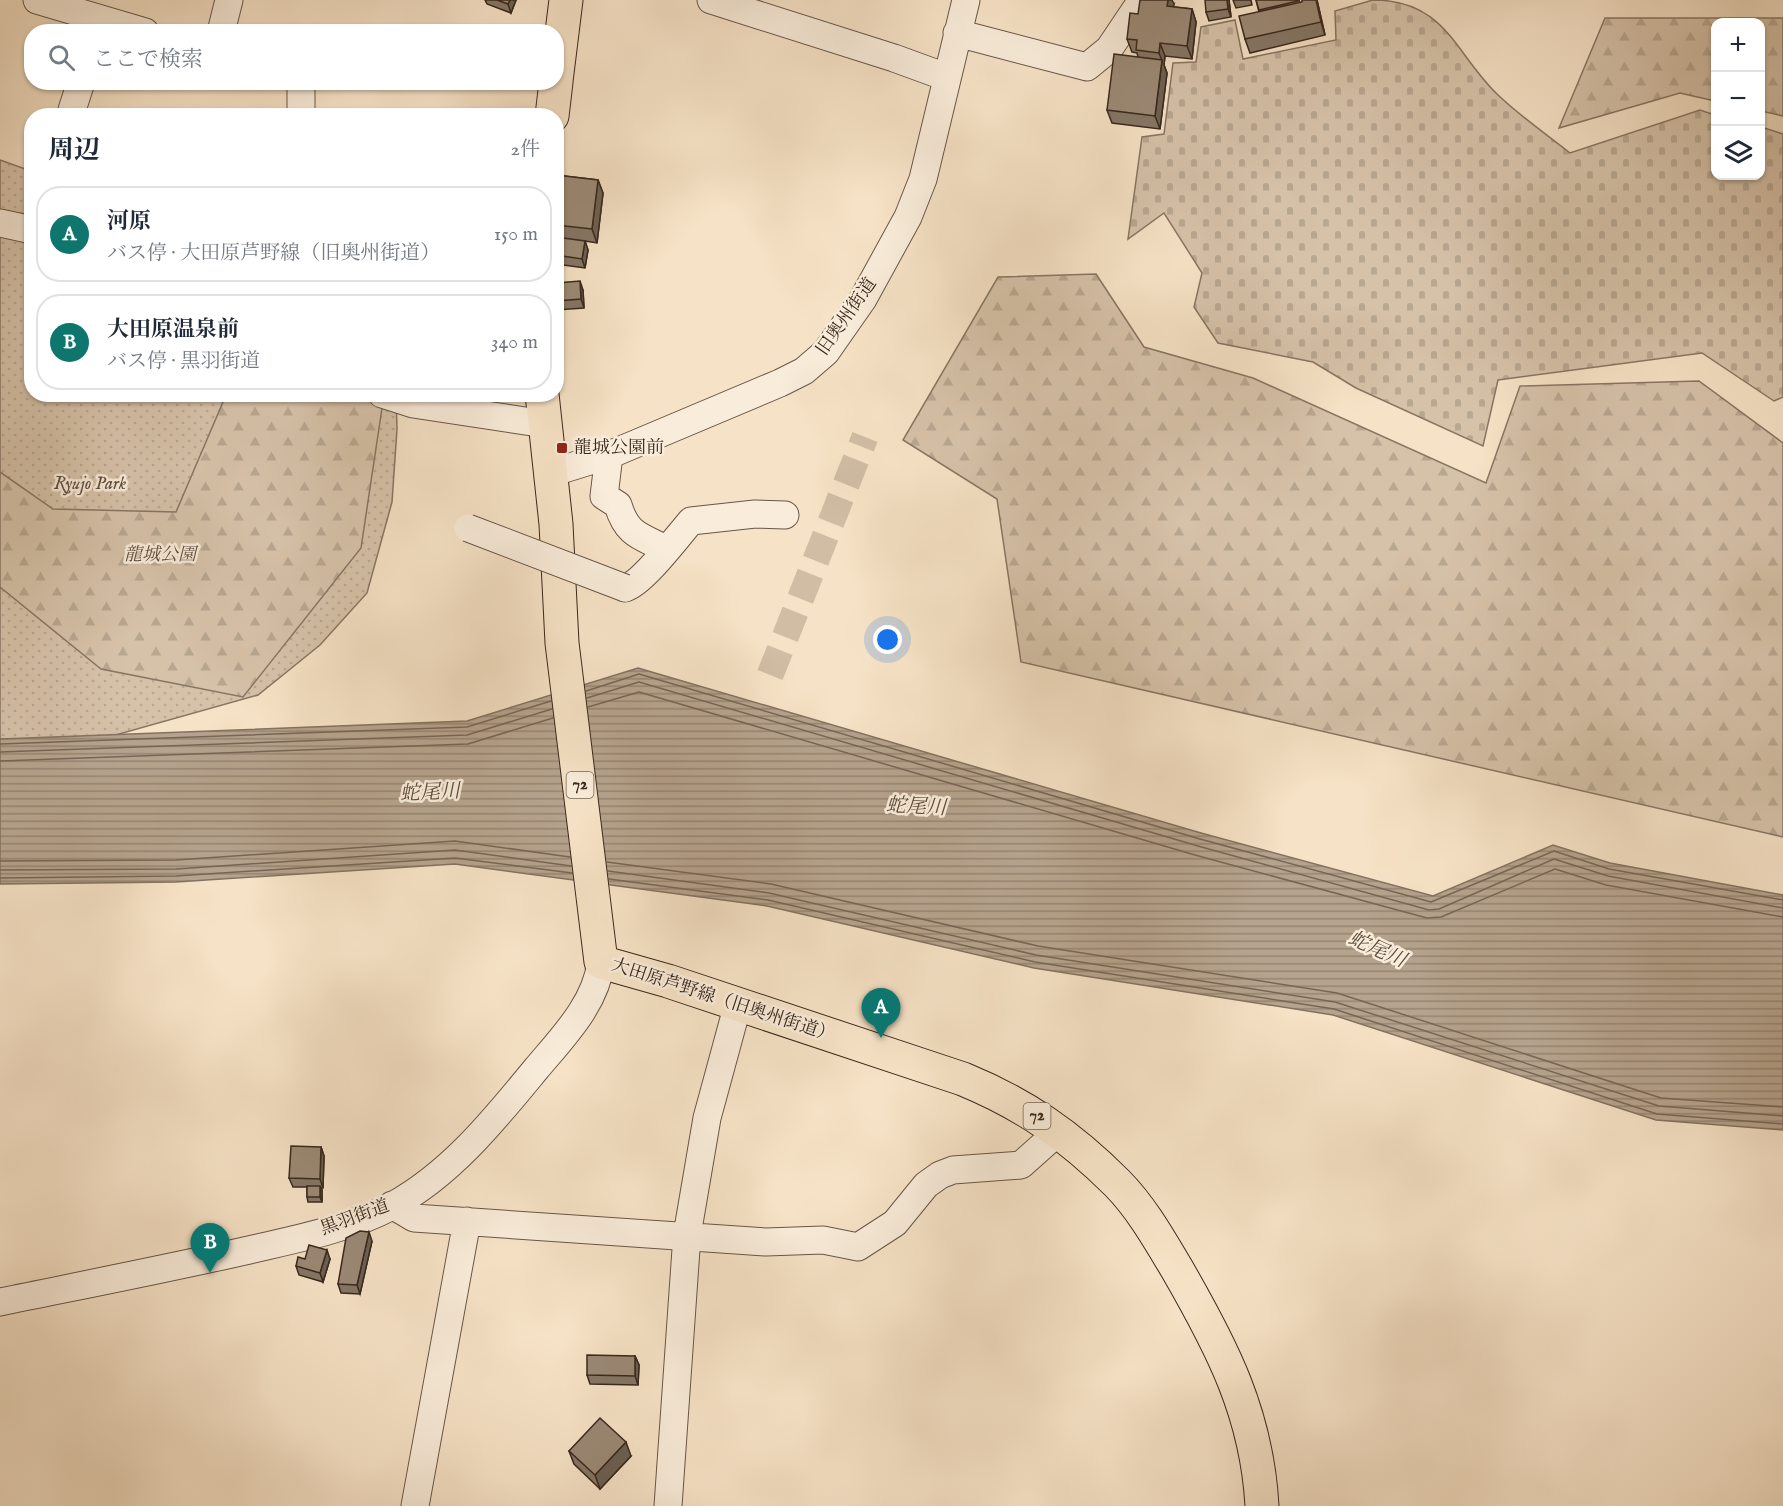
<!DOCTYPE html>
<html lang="ja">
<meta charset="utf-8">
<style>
:root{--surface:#fff;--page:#f6f6f7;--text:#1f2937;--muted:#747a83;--line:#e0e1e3;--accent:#0f766e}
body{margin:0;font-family:"IM FELL English","Noto Serif JP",serif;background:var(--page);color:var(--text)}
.controls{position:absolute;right:18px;top:18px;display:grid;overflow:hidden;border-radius:12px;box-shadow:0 2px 4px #0004}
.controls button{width:54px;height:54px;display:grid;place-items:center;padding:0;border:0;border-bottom:2px solid var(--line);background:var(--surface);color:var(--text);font:30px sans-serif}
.you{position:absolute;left:888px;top:640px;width:21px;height:21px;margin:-15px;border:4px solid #fff;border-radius:50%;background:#1a73e8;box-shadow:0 0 0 9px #1a73e833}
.badge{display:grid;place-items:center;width:39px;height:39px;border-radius:50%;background:var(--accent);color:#fff;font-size:20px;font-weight:700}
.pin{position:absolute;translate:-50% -50px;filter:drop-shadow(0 2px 3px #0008)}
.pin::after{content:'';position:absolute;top:32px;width:21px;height:18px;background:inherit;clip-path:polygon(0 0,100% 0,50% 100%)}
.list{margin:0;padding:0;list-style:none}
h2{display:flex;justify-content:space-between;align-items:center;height:78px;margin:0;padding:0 24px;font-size:26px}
h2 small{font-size:20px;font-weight:400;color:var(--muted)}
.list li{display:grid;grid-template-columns:39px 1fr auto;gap:18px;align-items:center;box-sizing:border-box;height:96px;margin:0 12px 12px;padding:0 12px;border:2px solid var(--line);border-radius:24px}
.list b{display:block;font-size:22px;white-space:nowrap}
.list p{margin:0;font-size:20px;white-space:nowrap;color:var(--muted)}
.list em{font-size:20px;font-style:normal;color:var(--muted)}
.icon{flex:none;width:33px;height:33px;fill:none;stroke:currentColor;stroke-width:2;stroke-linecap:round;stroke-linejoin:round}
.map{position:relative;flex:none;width:1783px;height:1506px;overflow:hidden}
.search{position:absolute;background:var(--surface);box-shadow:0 2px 4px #0004;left:24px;top:24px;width:540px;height:66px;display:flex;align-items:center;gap:15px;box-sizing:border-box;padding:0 21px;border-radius:24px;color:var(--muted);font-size:22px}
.panel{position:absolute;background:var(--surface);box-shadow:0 2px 4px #0004;left:24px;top:108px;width:540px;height:294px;border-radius:24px}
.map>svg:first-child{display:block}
</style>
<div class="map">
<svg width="1783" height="1506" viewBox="0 0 1783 1506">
<defs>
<pattern id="green-dots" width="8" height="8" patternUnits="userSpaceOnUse" patternTransform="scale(1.5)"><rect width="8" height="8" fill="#d6c2a9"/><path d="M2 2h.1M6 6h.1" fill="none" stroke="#b8a791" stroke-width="1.8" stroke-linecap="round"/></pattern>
<pattern id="forest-firs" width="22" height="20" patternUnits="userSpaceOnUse" patternTransform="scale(1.5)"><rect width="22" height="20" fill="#d6c2a9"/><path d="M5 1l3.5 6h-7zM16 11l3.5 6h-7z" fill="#b8a791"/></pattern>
<pattern id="cemetery-stones" width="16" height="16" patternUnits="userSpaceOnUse" patternTransform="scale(1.5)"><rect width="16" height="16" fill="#d6c2a9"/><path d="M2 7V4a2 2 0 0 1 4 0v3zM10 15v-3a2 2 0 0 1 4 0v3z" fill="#b8a791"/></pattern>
<pattern id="water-rules" width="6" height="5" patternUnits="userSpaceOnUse" patternTransform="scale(1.5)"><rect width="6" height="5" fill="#b6a38d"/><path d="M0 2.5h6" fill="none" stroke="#958573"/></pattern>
</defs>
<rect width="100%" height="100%" fill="#f6e2c6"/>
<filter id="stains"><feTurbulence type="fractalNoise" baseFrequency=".00333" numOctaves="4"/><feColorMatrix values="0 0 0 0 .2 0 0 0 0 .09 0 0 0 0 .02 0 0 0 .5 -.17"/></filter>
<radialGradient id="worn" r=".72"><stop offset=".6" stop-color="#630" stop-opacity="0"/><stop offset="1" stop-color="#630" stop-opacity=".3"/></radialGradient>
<!-- green -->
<path fill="url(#green-dots)" stroke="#887563" stroke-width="1.5" d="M 0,160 L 31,171 L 32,394 L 396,395 L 397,429 L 392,502 L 367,593 L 320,645 L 258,695 L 48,754 L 0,749 Z"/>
<!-- forest -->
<path fill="url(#forest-firs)" stroke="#887563" stroke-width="1.5" d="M 1605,18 L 1783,18 L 1783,116 L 1761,111 L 1760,22 L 1716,22 L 1715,101 L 1680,93 L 1559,128 Z
M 1096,274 L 1144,347 L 1253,378 L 1486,483 L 1520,386 L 1699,381 L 1783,443 L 1783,837 L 1021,662 L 997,499 L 903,440 L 998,277 Z
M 226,395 L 384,395 L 361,548 L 243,697 L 101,669 L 0,587 L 0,472 L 53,509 L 176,512 Z"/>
<!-- cemetery -->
<path fill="url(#cemetery-stones)" stroke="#887563" stroke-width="1.5" d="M 1373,0 C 1446,0 1455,54 1498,95 C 1520,116 1546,134 1570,153 L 1700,110 L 1715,115 L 1716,176 L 1760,176 L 1761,127 L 1783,134 L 1783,397 L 1774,401 L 1702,353 L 1498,380 L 1483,446 L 1356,388 L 1313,362 L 1218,343 L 1194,307 L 1202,273 L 1164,213 L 1128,239 L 1142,137 L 1164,134 L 1173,63 L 1196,62 L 1201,27 L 1235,20 L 1243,59 L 1336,40 L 1335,11 Z"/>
<!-- water -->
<path fill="url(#water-rules)" stroke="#847260" stroke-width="1.5" d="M 638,668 L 1201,833 L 1433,896 L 1553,845 L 1610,863 L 1783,895 L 1783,1130 L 1656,1120 L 1333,1015 L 1034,968 L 767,906 L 455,864 L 176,882 L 0,884 L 0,739 L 467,721 Z"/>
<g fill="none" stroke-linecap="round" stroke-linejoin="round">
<!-- shore -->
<path stroke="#786655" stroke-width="1.5" d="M 586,691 L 639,674 L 1200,839 L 1431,902 L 1554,851 L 1609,869 L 1783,900
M 587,698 L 639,682 L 1198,846 L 1429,910 L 1439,909 L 1554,859 L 1608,876 L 1783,908
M 588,707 L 639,692 L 1195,855 L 1427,918 L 1441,917 L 1555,869 L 1606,885 L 1783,917
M 0,744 L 467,727 L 551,701
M 0,752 L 467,735 L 552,709
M 0,761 L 468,744 L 553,718
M 0,861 L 176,860 L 455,841 L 570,857
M 607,862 L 771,884 L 1038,946 L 1337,993 L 1661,1098 L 1783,1107
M 0,870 L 176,869 L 455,850 L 571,866
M 608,871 L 769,893 L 1036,955 L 1335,1002 L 1659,1106 L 1783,1116
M 0,878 L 176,876 L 455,858 L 572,873
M 609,879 L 768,900 L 1035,962 L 1334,1009 L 1657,1114 L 1783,1124"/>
<!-- minor-tunnel -->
<path stroke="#d0bda4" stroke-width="27" stroke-dasharray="27 14" stroke-linecap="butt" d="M 770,675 L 865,437"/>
<!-- minor casing -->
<g stroke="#685647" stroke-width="29">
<path id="minor" d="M 37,0 L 145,32
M 711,0 L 894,58 L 946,77
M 221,32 L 229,0
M 957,33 L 1087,67 L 1109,49 L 1142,0
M 72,110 L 81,82
M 301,116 L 301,82
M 0,223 L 32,230
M 382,394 L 413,404 L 545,424
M 609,455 L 604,496 L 618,505 C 627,535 640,536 666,549
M 551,473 L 609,455 L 780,383 L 804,371 L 826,352 L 863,299 L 908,217 L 923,179 L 966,0
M 625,588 C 642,584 678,536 691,521 L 755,514 L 785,515
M 392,1205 L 414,1218 L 766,1242 L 823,1240 L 858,1247 L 895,1223 L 926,1185 L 940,1175 L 953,1170 L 1021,1165 L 1058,1132
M 0,1302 C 83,1285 166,1269 249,1250 C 296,1239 349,1229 392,1206 C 451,1174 494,1120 536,1069 C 562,1038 596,1004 601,962
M 415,1506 L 467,1221
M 668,1506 L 687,1235 L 707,1118 L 738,1004"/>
</g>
<!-- major casing -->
<g stroke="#39281d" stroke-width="35">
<path id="major" d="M 556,81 L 566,0
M 552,116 L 556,82
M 542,394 L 556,524 L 562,643 L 601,962 L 668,981 L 963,1079 C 1024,1104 1070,1136 1117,1183 C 1141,1207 1159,1239 1177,1269 C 1222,1347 1257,1414 1262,1506"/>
</g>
<!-- minor -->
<use href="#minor" stroke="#f9ecda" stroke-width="27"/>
<!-- major -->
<use href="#major" stroke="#f6e2c6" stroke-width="33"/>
<!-- minor-bridge casing -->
<g stroke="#685647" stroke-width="29" stroke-linecap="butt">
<path id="minor-bridge" d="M 468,528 L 625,588"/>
</g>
<!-- minor-bridge -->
<use href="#minor-bridge" stroke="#f9ecda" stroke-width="27"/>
</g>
<!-- wall -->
<path fill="#857665" stroke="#39281d" stroke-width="1.5" d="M 485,0 L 516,0 L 511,13 L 487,4 Z
M 1229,0 L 1231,17 L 1209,21 L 1206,12 Z
M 1233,0 L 1251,0 L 1252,5 L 1236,8 Z
M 1256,0 L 1299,0 L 1300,3 L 1317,0 L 1325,35 L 1250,53 L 1245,39 L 1259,12 Z
M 1174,4 L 1173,7 L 1192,9 L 1196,22 L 1192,59 L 1165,56 L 1164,65 L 1167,73 L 1160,129 L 1112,123 L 1107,110 L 1138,57 L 1137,53 L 1132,52 L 1127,39 Z
M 556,175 L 598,180 L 603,193 L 597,243 L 585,241 L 588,250 L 585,268 L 556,264 Z
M 556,283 L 583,290 L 584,308 L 556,310 Z
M 321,1147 L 324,1156 L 323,1188 L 321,1188 L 322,1190 L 322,1202 L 308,1202 L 307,1197 L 307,1187 L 293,1187 L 289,1178 Z
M 372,1241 L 360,1294 L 341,1293 L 338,1284 Z
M 305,1259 L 330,1259 L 323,1282 L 299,1275 L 296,1266 Z
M 635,1356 L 639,1365 L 638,1385 L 590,1384 L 587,1375 Z
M 569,1451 L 631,1456 L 600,1489 L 574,1464 Z"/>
<!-- shaded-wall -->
<path fill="#6c6052" stroke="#39281d" stroke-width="1.5" d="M 510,0 L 516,0 L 511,13 L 508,4 Z
M 1168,0 L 1172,0 L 1174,4 L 1172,19 L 1167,6 Z
M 1227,0 L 1229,0 L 1231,17 L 1228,9 Z
M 1316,0 L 1317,0 L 1325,35 L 1321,22 Z
M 1192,9 L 1196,22 L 1192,59 L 1187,46 Z
M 1160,43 L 1165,56 L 1164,65 L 1167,73 L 1160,129 L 1155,116 L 1162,61 L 1159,53 Z
M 598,180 L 603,193 L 597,243 L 592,229 Z
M 585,241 L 588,250 L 585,268 L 582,259 Z
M 580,281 L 583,290 L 584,308 L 581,299 Z
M 321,1147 L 324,1156 L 323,1188 L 320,1179 Z
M 320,1186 L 322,1190 L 322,1202 L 320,1197 Z
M 369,1232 L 372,1241 L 360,1294 L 357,1285 Z
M 327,1250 L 330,1259 L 323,1282 L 320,1273 Z
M 635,1356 L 639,1365 L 638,1385 L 635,1376 Z
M 626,1442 L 631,1456 L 600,1489 L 595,1475 Z"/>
<!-- building -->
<path fill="#9b8975" stroke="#39281d" stroke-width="1.5" d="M 497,0 L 510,0 L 508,4 Z
M 1140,0 L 1168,0 L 1167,6 L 1192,9 L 1187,46 L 1160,43 L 1159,53 L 1136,50 L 1137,40 L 1127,39 L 1130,13 L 1138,14 Z
M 1205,0 L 1227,0 L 1228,9 L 1206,12 Z
M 1256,0 L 1298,0 L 1298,1 L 1259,10 Z
M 1302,0 L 1316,0 L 1321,22 L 1245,39 L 1239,16 L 1302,2 Z
M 1114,54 L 1162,60 L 1155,116 L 1107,110 Z
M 556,175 L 598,180 L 592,229 L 556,225 Z
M 556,237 L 585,241 L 582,259 L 556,255 Z
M 580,281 L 581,299 L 556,301 L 556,283 Z
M 291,1146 L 321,1147 L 320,1179 L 289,1178 Z
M 307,1186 L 320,1186 L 320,1197 L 307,1197 Z
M 360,1231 L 369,1232 L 357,1285 L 338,1284 L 346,1238 Z
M 309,1245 L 327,1250 L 320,1273 L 296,1266 L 298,1257 L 305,1259 Z
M 587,1355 L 635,1356 L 635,1376 L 587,1375 Z
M 600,1418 L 626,1442 L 595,1475 L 569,1451 Z"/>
<!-- markers -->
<rect fill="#8f2418" stroke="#f9ecda" stroke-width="2" x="556" y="442" width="12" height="12" rx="3"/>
<g text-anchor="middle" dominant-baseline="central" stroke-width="5" stroke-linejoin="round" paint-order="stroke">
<!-- shield labels -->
<g fill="#f9ecda" stroke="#736356" stroke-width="1.5">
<rect x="566.5" y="772" width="27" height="26" rx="4.5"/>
<rect x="1023.5" y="1103" width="27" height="26" rx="4.5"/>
</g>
<g font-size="16" font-weight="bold" fill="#39281d">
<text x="580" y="785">72</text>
<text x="1037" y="1116">72</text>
</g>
<!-- street labels -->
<g font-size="18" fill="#39281d" stroke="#f9ecda">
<text transform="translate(847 317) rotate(-55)">旧奥州街道</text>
<text transform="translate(723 1001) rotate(18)">大田原芦野線（旧奥州街道）</text>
<text transform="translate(355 1218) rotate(-20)">黒羽街道</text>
</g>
<!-- poi labels -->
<g font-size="18" fill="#39281d" stroke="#f9ecda" text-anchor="start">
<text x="574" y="448">龍城公園前</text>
</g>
<!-- park labels -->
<g font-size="18" font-style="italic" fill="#604e40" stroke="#f9ecda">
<text x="90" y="484">Ryujo Park</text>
<text x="160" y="555">龍城公園</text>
</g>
<!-- water labels -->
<g font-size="20" font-style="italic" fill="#5e4d3f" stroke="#f9ecda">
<text transform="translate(430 793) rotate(-3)">蛇尾川</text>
<text transform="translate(916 807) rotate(3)">蛇尾川</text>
<text transform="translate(1377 950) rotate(24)">蛇尾川</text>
</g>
</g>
<rect width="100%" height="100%" filter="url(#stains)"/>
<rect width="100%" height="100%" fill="url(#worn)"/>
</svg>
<div class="controls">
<button>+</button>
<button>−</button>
<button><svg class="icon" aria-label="layers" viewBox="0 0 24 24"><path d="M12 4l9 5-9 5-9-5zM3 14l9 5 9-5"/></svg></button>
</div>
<div class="you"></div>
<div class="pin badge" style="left:881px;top:1038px">A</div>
<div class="pin badge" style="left:210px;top:1273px">B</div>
<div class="search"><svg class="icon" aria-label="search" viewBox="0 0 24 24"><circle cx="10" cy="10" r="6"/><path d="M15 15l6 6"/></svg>ここで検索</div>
<section class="panel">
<h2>周辺<small>2件</small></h2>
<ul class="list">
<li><span class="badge">A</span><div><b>河原</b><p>バス停 · 大田原芦野線（旧奥州街道）</p></div><em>150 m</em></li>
<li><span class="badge">B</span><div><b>大田原温泉前</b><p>バス停 · 黒羽街道</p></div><em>340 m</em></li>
</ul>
</section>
</div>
